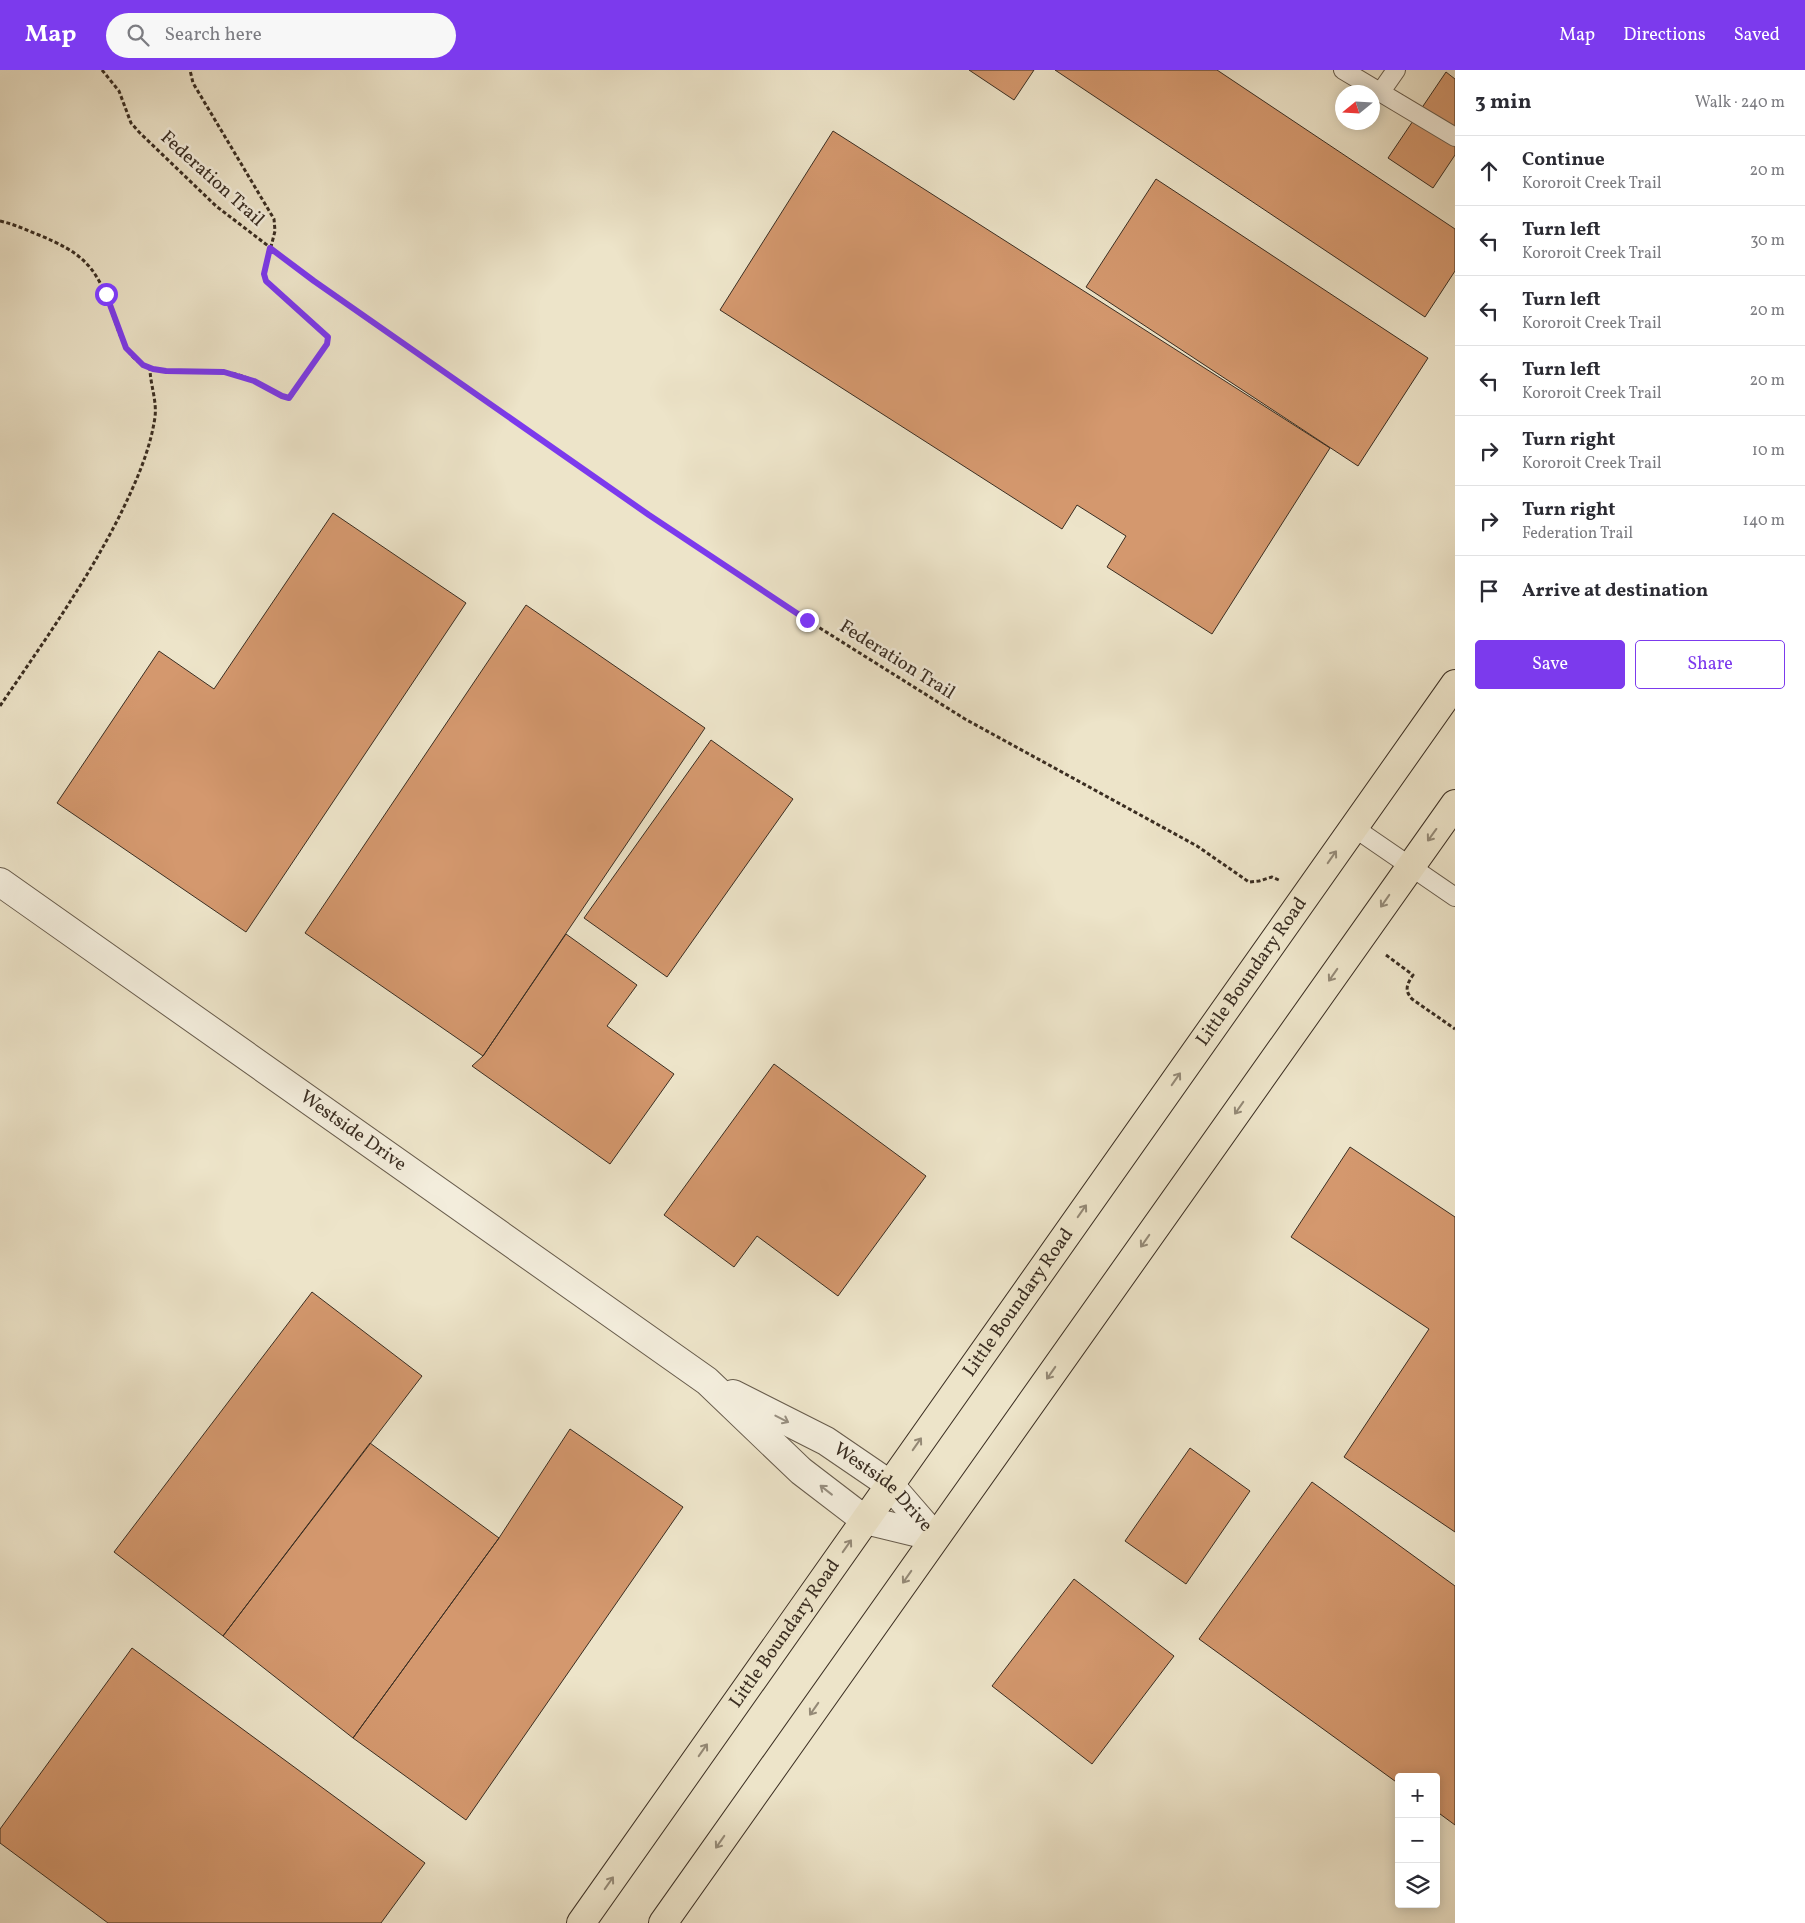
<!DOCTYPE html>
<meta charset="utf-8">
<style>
:root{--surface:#fff;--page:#f7f7f7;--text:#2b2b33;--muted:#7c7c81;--line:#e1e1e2;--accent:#7c3aed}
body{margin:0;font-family:Vollkorn,serif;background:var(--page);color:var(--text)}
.controls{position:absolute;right:15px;bottom:15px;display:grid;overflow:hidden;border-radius:5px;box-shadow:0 2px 12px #0003}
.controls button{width:45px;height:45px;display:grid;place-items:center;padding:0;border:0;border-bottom:1px solid var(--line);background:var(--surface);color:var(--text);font:25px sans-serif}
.compass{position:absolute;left:1335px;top:15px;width:45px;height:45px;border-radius:50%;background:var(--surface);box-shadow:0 2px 12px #0003;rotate:252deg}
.stop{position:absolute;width:15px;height:15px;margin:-11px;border:4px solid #7c3aed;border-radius:50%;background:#fff}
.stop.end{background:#7c3aed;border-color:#fff;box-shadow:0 1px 5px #0008}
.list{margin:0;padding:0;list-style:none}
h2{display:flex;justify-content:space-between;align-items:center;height:65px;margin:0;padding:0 20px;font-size:21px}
h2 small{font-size:16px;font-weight:400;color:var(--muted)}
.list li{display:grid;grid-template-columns:32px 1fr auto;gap:15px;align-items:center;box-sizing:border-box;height:70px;padding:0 20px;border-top:1px solid var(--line)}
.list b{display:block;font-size:19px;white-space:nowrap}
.list p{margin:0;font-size:16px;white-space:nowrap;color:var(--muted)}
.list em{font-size:16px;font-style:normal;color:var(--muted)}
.actions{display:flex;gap:10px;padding:15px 20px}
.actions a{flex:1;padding:11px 0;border:1px solid var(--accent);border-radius:5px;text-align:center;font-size:18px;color:var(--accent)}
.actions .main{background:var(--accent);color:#fff}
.icon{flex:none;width:28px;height:28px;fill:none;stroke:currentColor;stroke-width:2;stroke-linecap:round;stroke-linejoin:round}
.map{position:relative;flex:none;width:1455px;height:1853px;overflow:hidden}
header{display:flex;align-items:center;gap:30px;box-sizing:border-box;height:70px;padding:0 25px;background:var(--accent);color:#fff}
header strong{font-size:24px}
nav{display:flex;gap:28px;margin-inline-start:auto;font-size:18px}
.search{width:350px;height:45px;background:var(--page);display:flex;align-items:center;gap:12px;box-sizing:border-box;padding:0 18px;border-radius:28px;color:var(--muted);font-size:19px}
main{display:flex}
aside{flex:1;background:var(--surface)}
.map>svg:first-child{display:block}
</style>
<header>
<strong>Map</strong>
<div class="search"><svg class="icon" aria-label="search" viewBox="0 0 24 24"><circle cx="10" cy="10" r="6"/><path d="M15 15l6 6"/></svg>Search here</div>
<nav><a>Map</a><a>Directions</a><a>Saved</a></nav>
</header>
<main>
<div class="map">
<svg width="1455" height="1853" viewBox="0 0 1455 1853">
<rect width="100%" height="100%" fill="#ede4c9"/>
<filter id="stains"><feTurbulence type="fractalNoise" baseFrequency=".004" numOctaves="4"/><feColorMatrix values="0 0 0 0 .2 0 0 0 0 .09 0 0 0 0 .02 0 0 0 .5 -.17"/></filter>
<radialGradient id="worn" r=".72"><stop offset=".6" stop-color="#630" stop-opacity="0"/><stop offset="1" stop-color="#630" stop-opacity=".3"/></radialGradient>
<!-- building -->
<path fill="#d4986e" stroke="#3b2e22" d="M 969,0 L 1034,0 L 1014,30 Z
M 1055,0 L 1217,0 L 1455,159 L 1455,201 L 1425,247 Z
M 1446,2 L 1455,9 L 1455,85 L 1433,118 L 1388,88 Z
M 833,61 L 1330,378 L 1212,564 L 1107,497 L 1126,466 L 1077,435 L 1062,459 L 720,240 Z
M 1156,109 L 1428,288 L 1358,396 L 1086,217 Z
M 333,443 L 466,533 L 246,862 L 57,733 L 159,581 L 214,619 Z
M 526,535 L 705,658 L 483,986 L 305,863 Z
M 711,670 L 793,729 L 667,907 L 584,848 Z
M 566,864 L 637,915 L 607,956 L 674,1004 L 610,1094 L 472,996 L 483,986 Z
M 774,994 L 926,1106 L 838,1226 L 757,1166 L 734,1197 L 664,1145 Z
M 1350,1077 L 1455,1147 L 1455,1462 L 1344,1387 L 1429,1259 L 1291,1167 Z
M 312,1222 L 422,1306 L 223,1566 L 114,1482 Z
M 570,1359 L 683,1437 L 466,1750 L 353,1668 L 499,1468 Z
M 370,1373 L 499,1468 L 353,1668 L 223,1566 Z
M 1190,1378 L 1250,1421 L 1186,1514 L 1125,1471 Z
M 1312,1412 L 1455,1516 L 1455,1755 L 1436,1741 L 1436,1707 L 1399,1707 L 1399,1714 L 1199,1569 Z
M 1074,1509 L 1174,1586 L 1092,1694 L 992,1616 Z
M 132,1578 L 425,1793 L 381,1853 L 108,1853 L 0,1773 L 0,1759 Z"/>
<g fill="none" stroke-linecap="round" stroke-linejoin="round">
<!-- service casing -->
<g stroke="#685c4c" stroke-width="20">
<path id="service" d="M 1343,0 L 1455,67
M 1380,23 L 1396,0
M 1353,757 L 1455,827"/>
</g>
<!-- minor casing -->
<g stroke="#685c4c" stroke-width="30">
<g id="minor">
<path id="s1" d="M 0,812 L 707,1311 L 801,1401 L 865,1450 L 935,1467"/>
<path id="s2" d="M 733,1324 L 826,1371 L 889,1414 L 935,1467"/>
</g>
</g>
<!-- primary casing -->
<g stroke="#3b2e22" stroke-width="30">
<g id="primary">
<path id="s3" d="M 581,1853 L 1455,614"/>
<path d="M 663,1853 L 1455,734"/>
</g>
</g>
<!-- path -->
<path stroke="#3b2e22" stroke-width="3" stroke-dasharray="4 2.5" stroke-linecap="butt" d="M 102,0 L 119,21 L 131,53 L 139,62 L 216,136 L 314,211 L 649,445 L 807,550 L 965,649 L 1197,776 L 1249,812 L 1259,811 L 1272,807 L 1281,811
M 0,151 C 14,154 26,160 39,165 C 80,182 96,195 110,237 C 117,255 121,275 134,288 C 157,310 195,298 223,302 C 236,303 250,308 262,315 C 271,320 279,327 289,328 L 291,327 L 327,274 L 328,267 L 266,211 L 264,204 L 275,161 L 274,149 L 193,13 L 190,0
M 0,636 C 43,573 87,511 121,443 C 136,412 150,381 155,347 C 157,330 150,314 150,298
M 1386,885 L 1413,905 C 1407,914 1404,920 1412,929 L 1455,959"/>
<!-- service -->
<use href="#service" stroke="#f3eddc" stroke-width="18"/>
<!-- minor -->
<use href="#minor" stroke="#f3eddc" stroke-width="28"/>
<!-- primary -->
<use href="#primary" stroke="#ede4c9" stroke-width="28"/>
</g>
<!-- one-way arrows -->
<defs><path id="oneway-shaft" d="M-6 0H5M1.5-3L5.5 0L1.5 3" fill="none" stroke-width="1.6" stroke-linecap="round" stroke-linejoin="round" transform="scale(1.25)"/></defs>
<g stroke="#948976">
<use href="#oneway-shaft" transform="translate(1432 765) rotate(126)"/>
<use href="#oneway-shaft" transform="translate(1332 787) rotate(-55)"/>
<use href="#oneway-shaft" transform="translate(1385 831) rotate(125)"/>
<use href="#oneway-shaft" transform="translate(1333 905) rotate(125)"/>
<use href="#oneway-shaft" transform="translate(1176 1009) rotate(-55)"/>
<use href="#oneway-shaft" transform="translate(1239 1038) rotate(125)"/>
<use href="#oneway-shaft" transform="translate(1082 1141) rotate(-55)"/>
<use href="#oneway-shaft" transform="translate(1145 1171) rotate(125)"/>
<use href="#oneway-shaft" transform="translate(1051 1303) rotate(125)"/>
<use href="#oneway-shaft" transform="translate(917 1374) rotate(-55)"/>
<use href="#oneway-shaft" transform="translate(847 1476) rotate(-55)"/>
<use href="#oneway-shaft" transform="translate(907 1507) rotate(125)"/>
<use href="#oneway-shaft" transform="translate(814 1639) rotate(125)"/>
<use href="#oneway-shaft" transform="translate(703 1680) rotate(-55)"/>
<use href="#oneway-shaft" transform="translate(720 1772) rotate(125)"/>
<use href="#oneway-shaft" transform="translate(609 1813) rotate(-55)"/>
</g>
<g stroke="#978e7f">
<use href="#oneway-shaft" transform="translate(782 1349) rotate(27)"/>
<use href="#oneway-shaft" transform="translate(826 1420) rotate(-142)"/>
</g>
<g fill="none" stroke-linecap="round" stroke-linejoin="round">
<!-- route -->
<path stroke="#7c3aed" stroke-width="6" d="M 106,224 L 126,278 L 143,295 L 153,299 L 166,301 L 224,302 L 254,311 L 282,326 L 289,328 L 327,274 L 328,267 L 266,211 L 264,204 L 270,178 L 314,211 L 649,445 L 807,550"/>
</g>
<g text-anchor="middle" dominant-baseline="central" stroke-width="5" stroke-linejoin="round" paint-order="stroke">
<!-- street labels -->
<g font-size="19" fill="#3b2e22" stroke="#f3eddc">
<text transform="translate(212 109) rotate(42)">Federation Trail</text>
<text transform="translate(897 590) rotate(32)">Federation Trail</text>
<text stroke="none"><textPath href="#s3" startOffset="1164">Little Boundary Road</textPath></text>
<text stroke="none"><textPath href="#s1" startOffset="432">Westside Drive</textPath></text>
<text stroke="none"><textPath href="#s3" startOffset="759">Little Boundary Road</textPath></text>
<text stroke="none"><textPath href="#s2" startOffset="178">Westside Drive</textPath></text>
<text stroke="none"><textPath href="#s3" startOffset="354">Little Boundary Road</textPath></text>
</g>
</g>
<rect width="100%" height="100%" filter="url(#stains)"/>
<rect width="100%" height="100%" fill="url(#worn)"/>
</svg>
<div class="controls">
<button>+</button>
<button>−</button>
<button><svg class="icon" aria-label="layers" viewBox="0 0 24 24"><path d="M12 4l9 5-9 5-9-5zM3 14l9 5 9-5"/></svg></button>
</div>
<svg class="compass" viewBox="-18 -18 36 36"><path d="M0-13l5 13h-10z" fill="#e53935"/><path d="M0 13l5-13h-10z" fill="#7c7c81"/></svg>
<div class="stop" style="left:106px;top:224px"></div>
<div class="stop end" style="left:807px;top:550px"></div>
</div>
<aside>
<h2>3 min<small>Walk · 240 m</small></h2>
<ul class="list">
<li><svg class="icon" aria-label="ahead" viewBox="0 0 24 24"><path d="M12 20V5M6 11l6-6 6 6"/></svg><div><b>Continue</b><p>Kororoit Creek Trail</p></div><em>20 m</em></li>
<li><svg class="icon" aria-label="left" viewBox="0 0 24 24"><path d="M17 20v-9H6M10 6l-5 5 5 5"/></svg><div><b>Turn left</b><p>Kororoit Creek Trail</p></div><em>30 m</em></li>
<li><svg class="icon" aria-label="left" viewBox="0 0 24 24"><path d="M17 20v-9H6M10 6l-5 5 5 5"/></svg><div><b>Turn left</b><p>Kororoit Creek Trail</p></div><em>20 m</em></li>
<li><svg class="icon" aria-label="left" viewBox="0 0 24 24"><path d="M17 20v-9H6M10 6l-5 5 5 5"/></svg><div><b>Turn left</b><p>Kororoit Creek Trail</p></div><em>20 m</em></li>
<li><svg class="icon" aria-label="right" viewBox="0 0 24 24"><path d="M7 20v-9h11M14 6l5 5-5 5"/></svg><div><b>Turn right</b><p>Kororoit Creek Trail</p></div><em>10 m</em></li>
<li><svg class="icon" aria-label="right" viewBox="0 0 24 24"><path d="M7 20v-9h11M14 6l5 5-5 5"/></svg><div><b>Turn right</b><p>Federation Trail</p></div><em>140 m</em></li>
<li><svg class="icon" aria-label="arrive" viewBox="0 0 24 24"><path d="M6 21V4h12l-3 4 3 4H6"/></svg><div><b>Arrive at destination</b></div></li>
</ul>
<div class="actions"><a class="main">Save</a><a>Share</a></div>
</aside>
</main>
